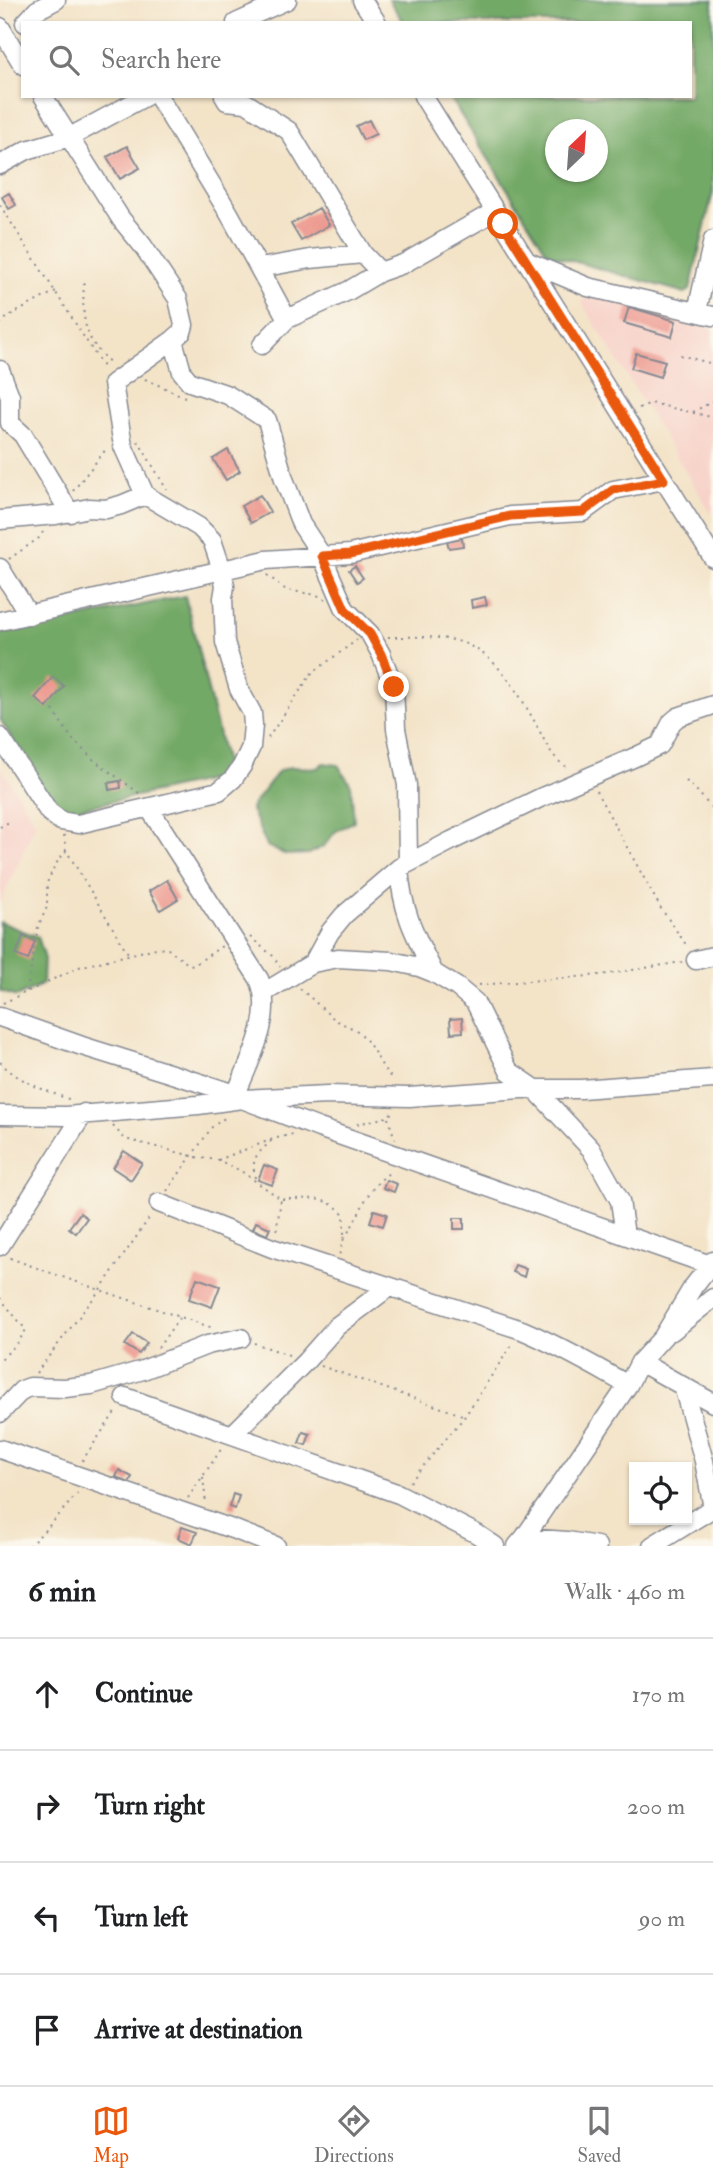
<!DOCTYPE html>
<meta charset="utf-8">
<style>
:root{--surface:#fff;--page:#f6f6f6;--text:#202124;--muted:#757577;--line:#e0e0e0;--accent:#ea580c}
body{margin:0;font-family:"IM FELL Double Pica",serif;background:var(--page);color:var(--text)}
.controls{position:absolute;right:21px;bottom:21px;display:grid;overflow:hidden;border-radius:0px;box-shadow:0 2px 5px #0004}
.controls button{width:63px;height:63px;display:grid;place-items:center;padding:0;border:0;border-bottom:2px solid var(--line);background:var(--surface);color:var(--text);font:35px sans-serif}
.compass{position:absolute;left:545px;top:119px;width:63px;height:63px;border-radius:50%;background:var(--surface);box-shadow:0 2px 5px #0004;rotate:25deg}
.stop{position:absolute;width:21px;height:21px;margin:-16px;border:5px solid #ea580c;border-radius:50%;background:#fff}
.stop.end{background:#ea580c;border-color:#fff;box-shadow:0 2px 7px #0008}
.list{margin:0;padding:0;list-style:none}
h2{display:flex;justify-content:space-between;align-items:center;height:91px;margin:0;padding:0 28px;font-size:30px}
h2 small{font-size:23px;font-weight:400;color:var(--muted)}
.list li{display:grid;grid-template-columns:46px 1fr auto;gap:21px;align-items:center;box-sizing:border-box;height:112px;padding:0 28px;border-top:2px solid var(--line)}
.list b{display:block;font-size:26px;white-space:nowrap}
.list em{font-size:23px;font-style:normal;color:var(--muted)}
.icon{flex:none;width:38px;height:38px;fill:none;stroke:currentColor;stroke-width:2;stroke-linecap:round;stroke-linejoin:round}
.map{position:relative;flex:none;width:713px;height:1546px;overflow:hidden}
.search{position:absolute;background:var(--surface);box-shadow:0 2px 5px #0004;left:21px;right:21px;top:21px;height:77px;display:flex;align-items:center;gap:18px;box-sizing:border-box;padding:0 24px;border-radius:0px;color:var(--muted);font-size:26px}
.sheet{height:539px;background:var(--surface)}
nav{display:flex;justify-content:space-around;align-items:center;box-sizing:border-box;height:98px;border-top:2px solid var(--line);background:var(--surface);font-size:19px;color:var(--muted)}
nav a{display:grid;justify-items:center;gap:4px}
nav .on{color:var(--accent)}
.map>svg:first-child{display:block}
</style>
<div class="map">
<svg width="713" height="1546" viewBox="0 0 713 1546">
<rect width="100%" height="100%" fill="#fbf7ec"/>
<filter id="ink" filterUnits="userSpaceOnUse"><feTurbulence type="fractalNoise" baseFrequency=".0143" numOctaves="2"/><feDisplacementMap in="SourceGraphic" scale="14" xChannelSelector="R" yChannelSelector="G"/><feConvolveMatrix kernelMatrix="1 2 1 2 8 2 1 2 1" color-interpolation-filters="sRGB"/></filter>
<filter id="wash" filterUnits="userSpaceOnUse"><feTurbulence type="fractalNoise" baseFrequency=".00686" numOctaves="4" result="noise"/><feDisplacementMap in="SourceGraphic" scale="28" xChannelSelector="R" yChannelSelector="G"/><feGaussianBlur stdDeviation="1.57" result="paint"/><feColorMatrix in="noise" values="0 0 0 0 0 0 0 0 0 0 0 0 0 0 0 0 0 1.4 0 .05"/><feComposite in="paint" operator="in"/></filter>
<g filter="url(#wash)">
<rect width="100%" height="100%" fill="#f3e3c7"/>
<!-- built -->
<path fill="#f7d1c8" d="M 588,292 L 713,329 L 713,516 L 582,303 Z
M 0,766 L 36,823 L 0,904 Z"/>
<!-- forest -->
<path fill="#73a966" stroke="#476c62" stroke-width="2" fill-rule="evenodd" d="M 389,0 L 713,0 L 713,192 L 690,290 L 685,293 L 548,254 L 449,96 L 690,96 L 690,23 L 404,23 ZM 556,130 L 598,130 L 598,172 L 556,172 Z
M 185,596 L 229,776 L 63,812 L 54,808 L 0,719 L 0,634 Z
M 323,763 L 338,765 L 351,785 L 354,821 L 335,832 L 324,846 L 309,854 L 286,855 L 267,846 L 251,810 L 253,804 L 279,771 L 290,767 L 318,768 Z
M 0,922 L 38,937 L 44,955 L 43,984 L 16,997 L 0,991 Z"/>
<g id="blocks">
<!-- building -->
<path fill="#ed988e" d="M 369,120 L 376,134 L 363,140 L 356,126 Z
M 127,146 L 140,168 L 120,179 L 107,157 Z
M 9,193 L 16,205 L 9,209 L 2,197 Z
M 319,208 L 329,225 L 301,241 L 291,224 Z
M 629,307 L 676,321 L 672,337 L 624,323 Z
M 636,353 L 665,361 L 660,377 L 631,368 Z
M 228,450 L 240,471 L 226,480 L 213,459 Z
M 260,495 L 270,512 L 251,523 L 241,506 Z
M 462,538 L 463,546 L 449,548 L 447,541 Z
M 355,566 L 363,578 L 357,582 L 349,570 Z
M 485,597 L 487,605 L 472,608 L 471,600 Z
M 53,677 L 64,686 L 47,708 L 35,698 Z
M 120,781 L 121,788 L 109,790 L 108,783 Z
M 167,880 L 178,899 L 160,910 L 149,891 Z
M 23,936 L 35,941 L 28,960 L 16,955 Z
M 462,1018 L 463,1032 L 451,1033 L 450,1019 Z
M 124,1151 L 142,1163 L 131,1180 L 113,1168 Z
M 264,1165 L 278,1170 L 272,1185 L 258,1180 Z
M 386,1180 L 397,1184 L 394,1192 L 383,1188 Z
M 374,1210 L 387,1214 L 383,1226 L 370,1222 Z
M 80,1213 L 87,1218 L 76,1233 L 69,1228 Z
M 454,1218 L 464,1218 L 464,1229 L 454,1229 Z
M 256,1222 L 270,1228 L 267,1235 L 253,1229 Z
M 515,1265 L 526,1269 L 524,1277 L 512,1272 Z
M 197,1278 L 220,1286 L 212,1307 L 189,1299 Z
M 133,1334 L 147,1343 L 139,1354 L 125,1345 Z
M 303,1432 L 310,1434 L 306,1445 L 299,1443 Z
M 119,1470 L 132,1477 L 129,1483 L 116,1477 Z
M 233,1494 L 239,1496 L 235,1509 L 229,1507 Z
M 182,1527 L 197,1532 L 192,1544 L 178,1538 Z"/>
</g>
</g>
<g filter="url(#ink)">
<use href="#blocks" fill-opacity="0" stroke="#878992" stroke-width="2"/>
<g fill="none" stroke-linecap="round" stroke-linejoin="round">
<!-- minor casing -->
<g stroke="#878992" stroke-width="21">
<path id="minor" d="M 362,0 L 377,23
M 25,23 L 37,10 L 56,0
M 236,23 L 287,0
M 0,27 L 23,65
M 43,96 L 121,219 L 143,246 L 178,299 L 184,325 L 182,332 L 173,340 L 182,372 L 190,382 L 228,395 L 267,420 L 284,479 L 301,524 L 322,556 L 345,609 L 370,634 L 381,654 L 394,687 L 396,729 L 407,785 L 408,863
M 158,96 L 230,215 L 287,319
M 224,96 L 227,101 L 246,103 L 289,131 L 363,254 L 380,272 L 403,264 L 495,211
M 423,96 L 713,558
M 0,165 L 27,150 L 70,137 L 146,96
M 526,261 L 588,287 L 713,316
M 260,268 L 310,259 L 363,254
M 697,311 L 713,240
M 262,345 L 287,319 L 348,291 L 380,272
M 0,370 L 10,396 L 10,423 L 23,435 L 70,513
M 0,520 L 56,515 L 89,508 L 106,509 L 121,505 L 145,495
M 0,568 L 29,615
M 0,621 L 266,560 L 350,554 L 510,516 L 583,512 L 613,490 L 664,480
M 0,737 L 49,812 L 61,821 L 78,824 L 219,791 L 233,779 L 242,766 L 251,747 L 253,725 L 252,713 L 239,689 L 225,642 L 223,598 L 225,586 L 222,570 L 212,540 L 199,527 L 145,495 L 123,446 L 113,383 L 173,340
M 149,808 L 259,979 C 275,1015 250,1060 236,1094 L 242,1099 L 319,1128 L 713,1266
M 399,868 C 402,912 415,935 434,973
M 696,960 L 713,956
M 313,963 L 338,958 L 391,961 L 419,967 L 434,973 L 457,987 L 475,1002 L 509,1071 L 534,1088 L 591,1149 L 620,1201 L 625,1235
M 265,992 L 313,963 L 330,932 L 344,915 L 399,868 L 451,841 L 540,798 L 635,757 L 660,745 L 672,722 L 678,717 L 713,705
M 0,1017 L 82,1046 L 236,1094
M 0,1115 L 66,1116 L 198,1105 L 242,1099 L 328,1095 L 409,1097 L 521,1089 L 581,1089 L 713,1079
M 159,1203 L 272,1248 L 522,1330 C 560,1346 592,1365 628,1385
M 0,1246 L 84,1113
M 672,1331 L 713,1298
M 640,1362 L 713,1403
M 683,1386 L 704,1461 L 713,1508
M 125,1397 L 399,1494 L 477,1534 L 495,1546
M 0,1413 L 22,1390 L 30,1387 L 65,1388 L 91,1385 L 143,1370 L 207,1345 L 241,1338
M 232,1435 L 306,1361 L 337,1326 L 389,1287
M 0,1449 L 238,1531 L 276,1546
M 524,1538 L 567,1541 L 597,1546
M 517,1546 L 524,1538 L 628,1385 L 640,1362 L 663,1337 L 693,1287 L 713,1261
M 652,1546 L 713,1508"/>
</g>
<!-- path -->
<path stroke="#878992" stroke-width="2" stroke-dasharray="2 5" stroke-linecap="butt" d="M 0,205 L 105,370
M 84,283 C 82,319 83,340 112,364
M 0,324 L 9,316 L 56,291
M 680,355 L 713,364
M 145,379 L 185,397
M 639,408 L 651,403 L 707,416 L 713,419
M 693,412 L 713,401
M 138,441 L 167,490
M 73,491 L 107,448
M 9,559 L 39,538 L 43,532
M 267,575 L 286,590 L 317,595 L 325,599
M 388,637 C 408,637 428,636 448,639 C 493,646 517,690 537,726 C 545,741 552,760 569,768
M 53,710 L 72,739 L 94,760 L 139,793
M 268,738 L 312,673 L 357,640
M 686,781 L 698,792 L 713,810
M 596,791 L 660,907 L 687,946
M 0,827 L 9,822
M 64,835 L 66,850 L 129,955
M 250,937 L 273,956 L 280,967
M 479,985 L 601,975 L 682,962
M 300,989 C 312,998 322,1009 333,1018 C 341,1025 355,1027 362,1035 C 375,1049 380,1068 394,1080
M 27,991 L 38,927 L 47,907 L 47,883 L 55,865 L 66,851
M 3,1003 L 79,967 L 156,948 L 168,949 L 188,964 L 194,965 L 222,946
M 0,1062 C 20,1083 45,1090 71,1100
M 388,1118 L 395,1139
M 357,1124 L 387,1117 L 394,1111
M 113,1126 L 125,1139 L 200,1158 L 218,1160 L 241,1171 L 281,1199 L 276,1233
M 218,1160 L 273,1139 L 293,1134
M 255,1178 C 251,1156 257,1155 272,1140
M 167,1191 L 212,1127 L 226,1117
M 282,1199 C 308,1200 322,1193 344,1214 L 344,1238 L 339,1256
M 344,1238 C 364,1212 362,1191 392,1171
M 10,1258 C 77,1283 145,1305 213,1328
M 0,1298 L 26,1330 L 16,1345 L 0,1360
M 254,1343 L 289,1355
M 158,1348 L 179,1318
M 321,1366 L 465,1416
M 36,1373 L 99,1291 L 150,1217
M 82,1461 L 116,1411
M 203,1477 L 206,1503
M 410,1482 L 465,1416 L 513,1343
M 188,1498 L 222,1448
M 29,1546 L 51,1524 L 78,1493"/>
<!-- minor -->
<use href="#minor" stroke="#fff" stroke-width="18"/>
</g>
</g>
<g fill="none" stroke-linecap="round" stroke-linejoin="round" filter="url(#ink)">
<!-- route -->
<path stroke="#ea580c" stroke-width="9" d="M 394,687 L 381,654 L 370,634 L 345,609 L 322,556 L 350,554 L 510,516 L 583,512 L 613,490 L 664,480 L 503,224"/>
</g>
</svg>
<div class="controls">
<button><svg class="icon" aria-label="locate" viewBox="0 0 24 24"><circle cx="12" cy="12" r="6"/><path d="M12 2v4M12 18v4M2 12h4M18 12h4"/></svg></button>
</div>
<svg class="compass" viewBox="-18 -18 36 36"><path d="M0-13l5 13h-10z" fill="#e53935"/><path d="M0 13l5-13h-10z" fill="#757577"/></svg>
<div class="stop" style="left:503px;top:224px"></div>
<div class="stop end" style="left:394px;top:687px"></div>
<div class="search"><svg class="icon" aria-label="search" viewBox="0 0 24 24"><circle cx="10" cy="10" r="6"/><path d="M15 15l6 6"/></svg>Search here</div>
</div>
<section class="sheet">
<h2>6 min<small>Walk · 460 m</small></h2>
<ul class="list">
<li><svg class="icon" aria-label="ahead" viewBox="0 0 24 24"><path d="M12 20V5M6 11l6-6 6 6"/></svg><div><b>Continue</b></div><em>170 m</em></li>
<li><svg class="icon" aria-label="right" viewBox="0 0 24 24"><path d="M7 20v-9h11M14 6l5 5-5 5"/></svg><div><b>Turn right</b></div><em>200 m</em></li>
<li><svg class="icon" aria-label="left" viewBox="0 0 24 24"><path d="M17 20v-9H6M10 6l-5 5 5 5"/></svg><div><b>Turn left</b></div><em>90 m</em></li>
<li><svg class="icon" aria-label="arrive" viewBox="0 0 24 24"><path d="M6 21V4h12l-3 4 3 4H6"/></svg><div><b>Arrive at destination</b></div></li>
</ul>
</section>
<nav>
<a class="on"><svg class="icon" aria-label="map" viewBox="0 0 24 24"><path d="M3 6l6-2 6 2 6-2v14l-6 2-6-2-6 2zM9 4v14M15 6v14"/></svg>Map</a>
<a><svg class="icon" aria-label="directions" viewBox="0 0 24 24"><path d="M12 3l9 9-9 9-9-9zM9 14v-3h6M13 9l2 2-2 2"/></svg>Directions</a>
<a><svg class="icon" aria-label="saved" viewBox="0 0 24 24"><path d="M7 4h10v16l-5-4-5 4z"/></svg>Saved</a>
</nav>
